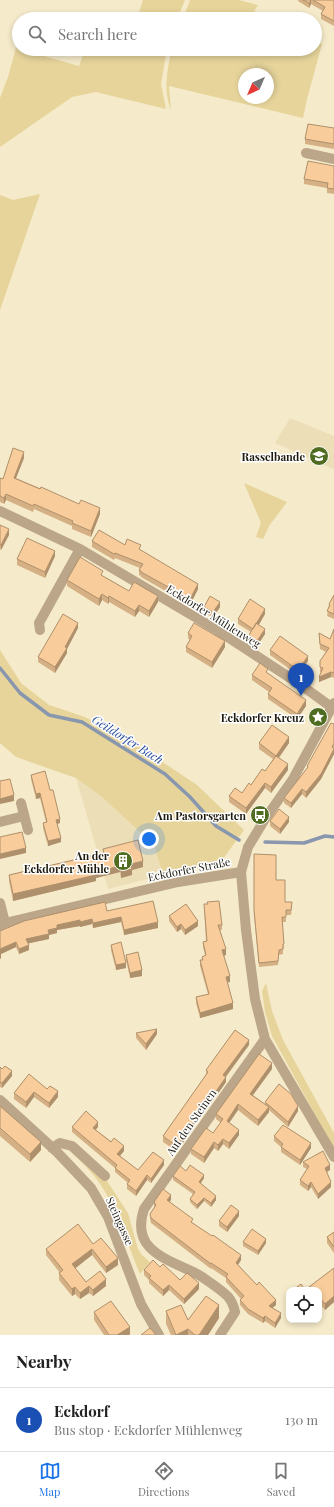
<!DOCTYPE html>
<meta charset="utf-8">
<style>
:root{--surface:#fff;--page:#f2f2f2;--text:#222;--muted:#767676;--line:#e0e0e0;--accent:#1a73e8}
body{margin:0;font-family:"Playfair Display",serif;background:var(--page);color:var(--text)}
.controls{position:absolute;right:12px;bottom:12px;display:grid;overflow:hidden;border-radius:8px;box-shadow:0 2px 6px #0003}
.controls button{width:36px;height:36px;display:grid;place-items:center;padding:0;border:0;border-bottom:1px solid var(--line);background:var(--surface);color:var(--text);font:20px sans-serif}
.compass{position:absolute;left:238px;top:68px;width:36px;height:36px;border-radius:50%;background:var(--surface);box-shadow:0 2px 6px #0003;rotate:224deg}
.you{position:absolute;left:149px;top:839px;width:14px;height:14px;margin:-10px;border:3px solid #fff;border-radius:50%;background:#1a73e8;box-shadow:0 0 0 6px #1a73e833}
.badge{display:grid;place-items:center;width:26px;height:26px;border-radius:50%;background:var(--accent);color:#fff;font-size:13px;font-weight:700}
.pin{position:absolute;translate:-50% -33px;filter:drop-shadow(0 1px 2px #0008)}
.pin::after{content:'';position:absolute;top:21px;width:14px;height:12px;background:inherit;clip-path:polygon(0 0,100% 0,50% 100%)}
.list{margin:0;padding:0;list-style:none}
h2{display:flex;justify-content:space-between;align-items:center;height:52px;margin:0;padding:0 16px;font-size:17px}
h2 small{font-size:13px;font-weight:400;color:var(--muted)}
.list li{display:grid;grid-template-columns:26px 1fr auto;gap:12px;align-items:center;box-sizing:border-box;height:64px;padding:0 16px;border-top:1px solid var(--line)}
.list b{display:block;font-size:15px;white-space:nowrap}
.list p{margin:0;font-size:13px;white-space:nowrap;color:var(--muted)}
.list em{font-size:13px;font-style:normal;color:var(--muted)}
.icon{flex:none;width:22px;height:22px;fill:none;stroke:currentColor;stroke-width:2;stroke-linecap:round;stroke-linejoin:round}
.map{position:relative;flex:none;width:334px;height:1335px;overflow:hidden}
.search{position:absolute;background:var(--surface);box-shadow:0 2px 6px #0003;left:12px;right:12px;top:12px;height:44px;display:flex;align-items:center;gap:10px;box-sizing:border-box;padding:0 14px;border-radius:22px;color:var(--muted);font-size:15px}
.sheet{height:116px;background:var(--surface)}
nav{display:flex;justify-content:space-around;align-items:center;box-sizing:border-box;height:56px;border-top:1px solid var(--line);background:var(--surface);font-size:11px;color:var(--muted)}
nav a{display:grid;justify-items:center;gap:2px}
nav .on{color:var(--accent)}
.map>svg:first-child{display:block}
</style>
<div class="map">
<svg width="334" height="1335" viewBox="0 0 334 1335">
<rect width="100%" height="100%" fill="#f5eac9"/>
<!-- built -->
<path fill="#ecdfb7" d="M 290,418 L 334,436 L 334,469 L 275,443 Z
M 76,778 L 102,797 L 154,845 L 163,875 L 108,889 Z"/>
<!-- green -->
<path fill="#e6d49b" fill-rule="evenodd" d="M 143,0 L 185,0 L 177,19 L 137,19 Z
M 190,0 L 239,0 L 258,5 L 254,11 L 270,19 L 183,19 Z
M 315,41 L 322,44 L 307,99 L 303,118 L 169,86 L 171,110 C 163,90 167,69 172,49 L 315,49 ZM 244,74 L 268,74 L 268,98 L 244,98 Z
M 16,48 L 79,66 L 85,49 L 167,49 L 161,84 L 166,109 L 96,92 L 72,97 L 0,147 L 0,98 L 8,77 Z
M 40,194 L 0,310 L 0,195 L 13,200 Z
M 244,483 L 287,502 L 269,526 L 263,539 L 256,537 L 261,523 Z
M 0,650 L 21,683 L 49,705 L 85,717 L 137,745 L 197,785 L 244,830 L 223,859 L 163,875 L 154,845 L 102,797 L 76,778 L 16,757 L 0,743 Z
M 266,983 L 272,1011 L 283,1040 L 334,1133 L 334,1149 L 272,1036 L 265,1012 L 262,991 Z
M 68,1149 L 105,1178 L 128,1213 L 138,1249 L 142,1255 L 150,1262 L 140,1274 C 128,1246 120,1216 104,1190 C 95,1174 80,1161 68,1149 Z"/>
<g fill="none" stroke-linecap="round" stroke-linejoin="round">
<!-- stream -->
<path stroke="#8896ae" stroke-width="3.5" d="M 0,668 L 20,693 L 49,715 L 82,722 L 165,774 L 190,797 L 216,826 L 239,840
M 265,842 L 304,843 L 325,836 L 334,837"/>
<!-- minor -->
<path stroke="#bba68a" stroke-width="10" d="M 306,153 L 334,159
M 0,511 L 80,549 L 217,630 L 301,685 L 334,709
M 40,630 L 39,623 L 80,549
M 21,803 L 28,830
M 0,822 L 24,816
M 0,903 L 5,923
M 0,926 L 5,923 L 178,882 L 241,872
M 265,1039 L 334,1157
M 0,1100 L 57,1152 L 91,1188 L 108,1217 L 141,1304 L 159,1335
M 52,1148 L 60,1143 L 72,1146 L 105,1176
M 220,1335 L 235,1312 C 232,1298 226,1294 215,1286 C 209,1282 203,1277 197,1274 C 168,1259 130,1251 144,1209 L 265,1039 L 255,999 L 246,930 L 241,872 L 248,847 L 265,819 L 293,779 L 334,703"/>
</g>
<!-- wall -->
<path fill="#d6b085" d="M 298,0 L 334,0 L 334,26 L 321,19 L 321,14 L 323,11 L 311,4 L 309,8 L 298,1 Z
M 334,128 L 334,149 L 305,144 L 305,139 Z
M 334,166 L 334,194 L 327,193 L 327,188 L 304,184 L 304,179 Z
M 24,458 L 16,478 L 100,514 L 91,537 L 72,529 L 72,526 L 34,509 L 33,512 L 6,500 L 4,504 L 0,502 L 0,478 L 3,479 Z
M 0,525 L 9,535 L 1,550 L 0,549 Z
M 92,541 L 125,545 L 141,550 L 198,589 L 190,605 L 141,577 L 141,576 L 139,575 L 139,570 L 140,568 L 115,558 L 114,560 L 92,547 Z
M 55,556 L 45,578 L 17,565 L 17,559 Z
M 103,576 L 129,591 L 158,602 L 149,617 L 139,611 L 135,617 L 109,602 L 108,604 L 102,600 L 99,606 L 67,586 L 67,580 Z
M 334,595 L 334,619 L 327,616 L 329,604 Z
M 204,607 L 220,607 L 213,618 L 204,612 Z
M 265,614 L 259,625 L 265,634 L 257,646 L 249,640 L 249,635 L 251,632 L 238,624 L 238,619 Z
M 78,628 L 67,649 L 67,653 L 55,673 L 38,662 L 38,657 Z
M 334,629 L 334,678 L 331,677 L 319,682 L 321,672 L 320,672 L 320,661 L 326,652 L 320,649 L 319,633 L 330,639 Z
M 188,633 L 225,647 L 212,668 L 186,652 L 186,647 L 190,640 L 188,638 Z
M 270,650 L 308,661 L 298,675 L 270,655 Z
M 268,673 L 306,706 L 297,719 L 268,699 L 268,694 L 269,692 L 252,680 L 252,675 Z
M 334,724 L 334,754 L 321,779 L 306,798 L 302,794 L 291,808 L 284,803 L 284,798 L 307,768 L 307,766 Z
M 259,743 L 289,743 L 279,758 L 288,770 L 271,793 L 265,788 L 246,814 L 229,802 L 229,796 L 242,793 L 251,785 L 265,771 L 273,759 L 259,749 Z
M 31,775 L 50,790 L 60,823 L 57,824 L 61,842 L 48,846 L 43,828 L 43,823 L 46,822 L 40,798 L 36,799 L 31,779 Z
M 270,821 L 289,822 L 280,834 L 270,826 Z
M 103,849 L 143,867 L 132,870 L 132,875 L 121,878 L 120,872 L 96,878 L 96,881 L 13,901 L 9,881 L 9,875 L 103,853 Z
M 254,854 L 276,880 L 285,902 L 292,907 L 291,915 L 286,915 L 286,922 L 282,922 L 284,949 L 283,949 L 283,954 L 279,955 L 278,965 L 259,967 L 254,915 Z
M 204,904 L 222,925 L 222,930 L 220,930 L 226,955 L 224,956 L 230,982 L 227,982 L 233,1009 L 200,1018 L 196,1003 L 196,997 L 208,994 L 200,966 L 200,960 L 202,960 L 202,957 L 205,955 L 203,947 L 203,942 L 206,941 Z
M 107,911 L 158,928 L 124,935 L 121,922 L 93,928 L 92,924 L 80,927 L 80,926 L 57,930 L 57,933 L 49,935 L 49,939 L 28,943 L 29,950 L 19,954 L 16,947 L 1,954 L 1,958 L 0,959 L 0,931 Z
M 169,916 L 198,926 L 185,935 L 181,929 L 177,932 L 169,921 Z
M 111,945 L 126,968 L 116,970 L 111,950 Z
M 126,955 L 142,976 L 130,978 L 126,960 Z
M 136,1033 L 157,1034 L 146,1050 L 136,1038 Z
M 249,1045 L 226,1077 L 226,1082 L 205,1112 L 202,1110 L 195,1121 L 195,1126 L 180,1147 L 178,1145 L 175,1150 L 163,1142 L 163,1136 L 206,1075 L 206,1070 Z
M 0,1067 L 12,1076 L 2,1088 L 0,1087 Z
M 272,1069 L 253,1095 L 265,1104 L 265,1102 L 298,1111 L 288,1127 L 269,1110 L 269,1112 L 258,1126 L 238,1110 L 229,1123 L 239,1135 L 229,1149 L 223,1144 L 218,1151 L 214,1148 L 204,1163 L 191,1154 L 191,1149 L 213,1133 L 221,1123 L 216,1119 L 216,1114 Z
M 47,1089 L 58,1097 L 49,1108 L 34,1097 L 26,1108 L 14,1099 L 14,1093 Z
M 0,1106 L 41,1150 L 30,1162 L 0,1136 Z
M 72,1127 L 98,1127 L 96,1130 L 124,1151 L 120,1156 L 138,1170 L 164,1165 L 151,1183 L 147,1180 L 136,1196 L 127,1189 L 127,1184 L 128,1183 L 115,1172 L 115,1168 L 72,1132 Z
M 274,1136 L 311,1148 L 300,1165 L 281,1152 L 281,1147 L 274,1141 Z
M 303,1162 L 330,1170 L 327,1172 L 331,1187 L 318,1199 L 311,1187 L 308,1191 L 300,1185 L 300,1180 L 307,1169 L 303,1167 Z
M 186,1171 L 204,1178 L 200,1184 L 216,1200 L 211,1207 L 204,1201 L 197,1209 L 190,1202 L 190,1199 L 193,1194 L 173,1180 L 173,1176 Z
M 171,1200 L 169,1202 L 193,1223 L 241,1260 L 238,1265 L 276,1305 L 272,1308 L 281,1318 L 275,1328 L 265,1321 L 263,1323 L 248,1314 L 240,1305 L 240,1300 L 241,1299 L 226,1282 L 226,1278 L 211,1268 L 211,1269 L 151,1223 L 150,1219 L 150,1214 L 154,1208 L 154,1202 Z
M 239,1216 L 227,1232 L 219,1226 L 219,1221 Z
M 334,1232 L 334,1253 L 327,1243 L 327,1237 Z
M 243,1242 L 266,1243 L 258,1255 L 243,1246 Z
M 93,1244 L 118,1265 L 106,1273 L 92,1255 L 75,1268 L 86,1282 L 106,1286 L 93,1296 L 89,1293 L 80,1299 L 75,1294 L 72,1296 L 59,1280 L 59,1273 L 60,1273 L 46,1255 L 46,1249 Z
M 160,1267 L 180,1280 L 199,1289 L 184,1304 L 169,1290 L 163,1296 L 149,1283 L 149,1280 L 144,1275 L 144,1270 Z
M 334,1268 L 334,1302 L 325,1310 L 319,1303 L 319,1290 L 305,1290 Z
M 289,1293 L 289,1302 L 288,1300 L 288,1294 Z
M 166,1311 L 188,1320 L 219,1318 L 208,1335 L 171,1335 L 166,1324 Z
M 94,1312 L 130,1334 L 129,1335 L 104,1335 L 94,1320 Z"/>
<!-- shaded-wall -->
<path fill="#ae906c" d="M 311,0 L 311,4 L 309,8 L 309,3 Z
M 24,452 L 24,458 L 14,483 L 14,478 Z
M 6,494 L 6,500 L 4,504 L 4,498 Z
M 100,508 L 100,514 L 91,537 L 91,531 Z
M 9,529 L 9,535 L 1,550 L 1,545 Z
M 55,551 L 55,556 L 45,578 L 45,572 Z
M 198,584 L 198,589 L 190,605 L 190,599 Z
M 102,594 L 102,600 L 99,606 L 99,599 Z
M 109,596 L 109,602 L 108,604 L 108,598 Z
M 158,596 L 158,602 L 149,617 L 149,611 Z
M 220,602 L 220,607 L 213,618 L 213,612 Z
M 139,605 L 139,611 L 135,617 L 135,611 Z
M 265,609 L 265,614 L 253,634 L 253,629 Z
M 78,623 L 78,628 L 67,649 L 67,653 L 55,673 L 55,667 L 65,647 Z
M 265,629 L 265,634 L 257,646 L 257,641 Z
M 225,641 L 225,647 L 212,668 L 212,662 Z
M 308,656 L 308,661 L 298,675 L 298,670 Z
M 331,672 L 331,677 L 319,682 L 319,677 Z
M 306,700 L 306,706 L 297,719 L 297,714 Z
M 289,737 L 289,743 L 276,761 L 276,756 Z
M 334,749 L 334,754 L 321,779 L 306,798 L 306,792 Z
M 288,764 L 288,770 L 271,793 L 271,787 Z
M 265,783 L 265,788 L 246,814 L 246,808 Z
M 302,789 L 302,794 L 291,808 L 291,803 Z
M 40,793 L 40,798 L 36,799 L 36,794 Z
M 14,795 L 14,801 L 0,804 L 0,799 Z
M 289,817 L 289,822 L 280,834 L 280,829 Z
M 60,819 L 60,823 L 56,824 L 56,820 Z
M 61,838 L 61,842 L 48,846 L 48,841 Z
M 26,848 L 26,853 L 0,859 L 0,854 Z
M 143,861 L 143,867 L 132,870 L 132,875 L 121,878 L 121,872 L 131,864 Z
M 120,866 L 120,872 L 96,878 L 96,881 L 13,901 L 13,894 Z
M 121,917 L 121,922 L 93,928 L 93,923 Z
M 92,919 L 92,924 L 80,927 L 80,922 Z
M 80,920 L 80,926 L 57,930 L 57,933 L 49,935 L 49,939 L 26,944 L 26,939 L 48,930 L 57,925 Z
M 198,921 L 198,926 L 185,935 L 185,930 Z
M 158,922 L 158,928 L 124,935 L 124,930 Z
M 181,924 L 181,929 L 177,932 L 177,927 Z
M 16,942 L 16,947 L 1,954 L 1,958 L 0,959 L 0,949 Z
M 29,945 L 29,950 L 19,954 L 19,949 Z
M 226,949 L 226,955 L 222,956 L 222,950 Z
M 126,963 L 126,968 L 116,970 L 116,965 Z
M 142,970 L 142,976 L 130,978 L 130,973 Z
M 230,976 L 230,982 L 226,983 L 226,977 Z
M 233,1003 L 233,1009 L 200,1018 L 200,1013 Z
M 157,1029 L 157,1034 L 146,1050 L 146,1044 Z
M 249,1040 L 249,1045 L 223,1080 L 223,1075 Z
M 272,1063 L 272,1069 L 250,1099 L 250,1094 Z
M 12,1071 L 12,1076 L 2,1088 L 2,1083 Z
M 226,1077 L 226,1082 L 205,1112 L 205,1107 Z
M 58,1091 L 58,1097 L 49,1108 L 49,1103 Z
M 34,1092 L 34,1097 L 26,1108 L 26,1102 Z
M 238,1104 L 238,1110 L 227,1126 L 227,1121 Z
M 202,1105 L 202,1110 L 193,1123 L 195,1121 L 195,1126 L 180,1147 L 180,1142 L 192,1120 Z
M 298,1106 L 298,1111 L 288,1127 L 288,1122 Z
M 269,1107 L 269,1112 L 258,1126 L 258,1120 Z
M 98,1122 L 98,1127 L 93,1132 L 93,1128 Z
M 239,1130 L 239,1135 L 229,1149 L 229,1143 Z
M 223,1139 L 223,1144 L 218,1151 L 218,1145 Z
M 178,1140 L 178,1145 L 175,1150 L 175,1145 Z
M 41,1142 L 41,1150 L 30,1162 L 30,1154 Z
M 214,1142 L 214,1148 L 204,1163 L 204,1157 Z
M 311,1143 L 311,1148 L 300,1165 L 300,1160 Z
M 124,1146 L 124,1151 L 117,1159 L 117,1154 Z
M 164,1160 L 164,1165 L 151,1183 L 151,1179 Z
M 330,1165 L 330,1170 L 325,1173 L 325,1168 Z
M 147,1175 L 147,1180 L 136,1196 L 136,1191 Z
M 204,1175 L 204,1178 L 199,1186 L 199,1182 Z
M 311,1182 L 311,1187 L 308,1191 L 308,1186 Z
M 331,1182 L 331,1187 L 318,1199 L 318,1194 Z
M 171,1195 L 171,1200 L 167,1205 L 167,1200 Z
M 216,1196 L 216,1200 L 211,1207 L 211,1203 Z
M 204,1198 L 204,1201 L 197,1209 L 197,1205 Z
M 239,1211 L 239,1216 L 227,1232 L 227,1227 Z
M 266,1239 L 266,1243 L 258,1255 L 258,1251 Z
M 92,1249 L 92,1255 L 72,1271 L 72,1264 Z
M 241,1255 L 241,1260 L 236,1268 L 236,1263 Z
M 118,1258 L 118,1265 L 106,1273 L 106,1267 Z
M 106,1279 L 106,1286 L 93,1296 L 93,1290 Z
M 199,1283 L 199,1289 L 184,1304 L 184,1299 Z
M 169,1285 L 169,1290 L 163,1296 L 163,1290 Z
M 89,1286 L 89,1293 L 80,1299 L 80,1293 Z
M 75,1287 L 75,1294 L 72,1296 L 72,1289 Z
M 334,1296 L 334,1302 L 325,1310 L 325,1304 Z
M 276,1300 L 276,1305 L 269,1311 L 269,1306 Z
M 219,1305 L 219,1318 L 208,1335 L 199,1335 Z
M 281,1313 L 281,1318 L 275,1328 L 275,1323 Z
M 265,1316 L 265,1321 L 263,1323 L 263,1318 Z
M 130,1327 L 130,1334 L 129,1335 L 117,1335 Z
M 188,1329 L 188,1335 L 176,1335 Z"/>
<!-- building -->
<path fill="#f9cd9b" stroke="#ae906c" d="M 303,0 L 311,0 L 309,3 Z
M 313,0 L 334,0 L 334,21 L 321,14 L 325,7 Z
M 308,124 L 334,128 L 334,144 L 305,139 Z
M 308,161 L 334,166 L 334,189 L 327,188 L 328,183 L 304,179 Z
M 13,448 L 24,452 L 14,478 L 40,489 L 41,487 L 79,504 L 81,500 L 100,508 L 91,531 L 72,523 L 73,521 L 34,504 L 33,506 L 6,494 L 4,498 L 0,496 L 0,478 L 3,479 Z
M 0,525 L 9,529 L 1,545 L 0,544 Z
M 99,530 L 125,545 L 127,539 L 141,545 L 139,549 L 198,584 L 190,599 L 141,572 L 141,571 L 139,570 L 143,564 L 115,553 L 114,554 L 92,541 Z
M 27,538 L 55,551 L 45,572 L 17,559 Z
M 80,557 L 103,571 L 101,575 L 129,591 L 134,582 L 158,596 L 149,611 L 139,605 L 135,611 L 109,596 L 108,598 L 102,594 L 99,599 L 67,580 Z
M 334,595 L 334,614 L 327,611 L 330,605 L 329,604 Z
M 210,596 L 220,602 L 213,612 L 204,607 Z
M 250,599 L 265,609 L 253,629 L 238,619 Z
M 63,614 L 78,623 L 65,647 L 67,648 L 55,667 L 38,657 Z
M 194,623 L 225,641 L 212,662 L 186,647 L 192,636 L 188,633 Z
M 256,623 L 265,629 L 257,641 L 249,635 Z
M 334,629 L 334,673 L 331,672 L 319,677 L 323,668 L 320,667 L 320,661 L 329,648 L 320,644 L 319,633 L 330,639 Z
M 280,636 L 308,656 L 298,670 L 270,650 Z
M 260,663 L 268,669 L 266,672 L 306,700 L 297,714 L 268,694 L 272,688 L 252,675 Z
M 331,723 L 334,724 L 334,743 L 332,747 L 334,749 L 321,774 L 306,792 L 302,789 L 291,803 L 284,798 L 308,767 L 307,766 Z
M 272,725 L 289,737 L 276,756 L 259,743 Z
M 276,756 L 288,764 L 271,787 L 265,783 L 246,808 L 229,796 L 235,788 L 242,793 L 249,783 L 251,785 L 262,769 L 265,771 Z
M 45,771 L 50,790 L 53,790 L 60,819 L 56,820 L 61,838 L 48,841 L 43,823 L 47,822 L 40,793 L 36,794 L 31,775 Z
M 10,779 L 14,795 L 0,799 L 0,781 Z
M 279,809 L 289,817 L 280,829 L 270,821 Z
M 22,832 L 26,848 L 0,854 L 0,837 Z
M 138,840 L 143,861 L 131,864 L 132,869 L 121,872 L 120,866 L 96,872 L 96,875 L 13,894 L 9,875 L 104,853 L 103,849 Z
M 254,854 L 276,855 L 276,880 L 285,880 L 285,902 L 292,902 L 291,910 L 286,910 L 286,917 L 282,917 L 284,944 L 283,944 L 283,949 L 279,950 L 278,961 L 259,963 L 254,910 Z
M 153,901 L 158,922 L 124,930 L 121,917 L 93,923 L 92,919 L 80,922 L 80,920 L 57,925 L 57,928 L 48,930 L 49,934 L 26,939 L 29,945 L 19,949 L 16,942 L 0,949 L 0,931 L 24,921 L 105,902 L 107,911 Z
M 219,901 L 222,925 L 218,925 L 226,949 L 222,950 L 230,976 L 226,977 L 233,1003 L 200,1013 L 196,997 L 209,994 L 200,960 L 203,960 L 202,957 L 206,955 L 203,942 L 207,941 L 204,904 L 208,904 L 207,902 Z
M 186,904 L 198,921 L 185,930 L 181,924 L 177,927 L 169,916 Z
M 121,942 L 126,963 L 116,965 L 111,945 Z
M 138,952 L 142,970 L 130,973 L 126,955 Z
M 157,1029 L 146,1044 L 136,1033 Z
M 235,1030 L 249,1040 L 223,1075 L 226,1077 L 205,1107 L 202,1105 L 192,1120 L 195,1121 L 180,1142 L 178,1140 L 175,1145 L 163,1136 L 208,1072 L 206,1070 Z
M 259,1054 L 272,1063 L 250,1094 L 269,1107 L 258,1120 L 238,1104 L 227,1121 L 239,1130 L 229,1143 L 223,1139 L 218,1145 L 214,1142 L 204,1157 L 191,1149 L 206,1128 L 213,1133 L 223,1119 L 216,1114 Z
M 5,1066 L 12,1071 L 2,1083 L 0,1082 L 0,1067 L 2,1069 Z
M 29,1074 L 47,1089 L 50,1086 L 58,1091 L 49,1103 L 34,1092 L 26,1102 L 14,1093 Z
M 279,1084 L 291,1094 L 298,1106 L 288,1122 L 265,1102 Z
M 0,1106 L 41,1142 L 30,1154 L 0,1128 Z
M 86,1111 L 98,1122 L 93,1128 L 111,1142 L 114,1138 L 124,1146 L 117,1154 L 138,1170 L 153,1152 L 164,1160 L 151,1179 L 147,1175 L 136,1191 L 127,1184 L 130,1180 L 115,1168 L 117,1165 L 72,1127 Z
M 283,1125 L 311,1143 L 300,1160 L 281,1147 L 283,1144 L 274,1136 Z
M 323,1151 L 330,1165 L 325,1168 L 331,1182 L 318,1194 L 311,1182 L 308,1186 L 300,1180 L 309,1166 L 303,1162 Z
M 190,1165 L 204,1175 L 199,1182 L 216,1196 L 211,1203 L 204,1198 L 197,1205 L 190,1199 L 195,1192 L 173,1176 L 180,1166 L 186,1171 Z
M 163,1189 L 171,1195 L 167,1200 L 193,1219 L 191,1222 L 212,1236 L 213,1235 L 241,1255 L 236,1263 L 257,1285 L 259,1282 L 276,1300 L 269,1306 L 281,1313 L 275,1323 L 265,1316 L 263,1318 L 248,1309 L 240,1300 L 244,1296 L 226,1277 L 228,1274 L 211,1263 L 211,1264 L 151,1218 L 150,1214 L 156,1205 L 154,1202 Z
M 231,1205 L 239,1211 L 227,1227 L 219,1221 Z
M 78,1224 L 93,1244 L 101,1238 L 118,1258 L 106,1267 L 92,1249 L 72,1264 L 86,1282 L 100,1271 L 106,1279 L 93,1290 L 89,1286 L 80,1293 L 75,1287 L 72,1289 L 59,1273 L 63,1270 L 46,1249 Z
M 252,1229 L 266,1239 L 258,1251 L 243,1242 Z
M 334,1232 L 334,1247 L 327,1237 Z
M 153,1260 L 160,1267 L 163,1264 L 180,1280 L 187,1273 L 199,1283 L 184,1299 L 169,1285 L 163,1290 L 149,1278 L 151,1276 L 144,1270 Z
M 334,1268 L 334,1296 L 325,1304 L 319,1297 L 319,1290 L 293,1290 L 301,1284 L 305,1290 Z
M 206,1296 L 219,1305 L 199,1335 L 195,1335 L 188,1329 L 176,1335 L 166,1311 L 181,1305 L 188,1320 Z
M 111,1301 L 130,1327 L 117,1335 L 109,1335 L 94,1312 Z
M 150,1328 L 156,1335 L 141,1335 Z"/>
<!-- icons -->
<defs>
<g id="school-disc" transform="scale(1)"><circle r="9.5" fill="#4f6c20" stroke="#fff"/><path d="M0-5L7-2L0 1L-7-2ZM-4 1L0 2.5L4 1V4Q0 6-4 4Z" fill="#fff"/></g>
<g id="sight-disc" transform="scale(1)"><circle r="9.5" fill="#4f6c20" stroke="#fff"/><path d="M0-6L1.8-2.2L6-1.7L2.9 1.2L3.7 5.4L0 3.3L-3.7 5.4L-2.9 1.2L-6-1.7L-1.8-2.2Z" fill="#fff"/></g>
<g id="bus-disc" transform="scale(1)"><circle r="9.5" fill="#4f6c20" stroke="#fff"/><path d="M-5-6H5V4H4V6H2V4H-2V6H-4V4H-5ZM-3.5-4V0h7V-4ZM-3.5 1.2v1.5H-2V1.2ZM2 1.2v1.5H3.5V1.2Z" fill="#fff"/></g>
<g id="building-disc" transform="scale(1)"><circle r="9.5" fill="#4f6c20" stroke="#fff"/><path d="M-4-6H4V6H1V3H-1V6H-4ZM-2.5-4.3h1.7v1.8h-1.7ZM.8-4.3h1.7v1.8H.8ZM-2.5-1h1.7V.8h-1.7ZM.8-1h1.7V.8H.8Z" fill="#fff"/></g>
</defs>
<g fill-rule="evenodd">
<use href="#school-disc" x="319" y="456"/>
<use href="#sight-disc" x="318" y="717"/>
<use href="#bus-disc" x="260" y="815"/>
<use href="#building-disc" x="123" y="861"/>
</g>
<g text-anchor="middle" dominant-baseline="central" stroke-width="3" stroke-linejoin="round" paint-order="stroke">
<!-- poi labels -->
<g font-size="11" font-weight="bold" fill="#1e1a0e" stroke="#fff" text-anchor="end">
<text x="305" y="456">Rasselbande</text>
<text x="304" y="717">Eckdorfer Kreuz</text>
<text x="246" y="815">Am Pastorsgarten</text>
<text x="109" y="855">An der<tspan x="109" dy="13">Eckdorfer Mühle</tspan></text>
</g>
<!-- street labels -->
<g font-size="11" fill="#1e1a0e" stroke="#fff">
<text transform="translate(214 616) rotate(32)">Eckdorfer Mühlenweg</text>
<text transform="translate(189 869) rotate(-11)">Eckdorfer Straße</text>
<text transform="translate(191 1122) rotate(-55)">Auf den Steinen</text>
<text transform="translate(120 1221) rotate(66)">Steingasse</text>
</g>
<!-- water labels -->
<g font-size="12" font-style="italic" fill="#2a4e9a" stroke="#fff">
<text transform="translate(128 739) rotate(32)">Geildorfer Bach</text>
</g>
</g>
</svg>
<div class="controls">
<button><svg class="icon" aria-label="locate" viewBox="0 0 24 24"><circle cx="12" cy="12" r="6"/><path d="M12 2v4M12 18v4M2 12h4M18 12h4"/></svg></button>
</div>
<svg class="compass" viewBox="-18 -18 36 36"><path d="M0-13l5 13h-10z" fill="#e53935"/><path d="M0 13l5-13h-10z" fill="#767676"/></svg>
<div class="you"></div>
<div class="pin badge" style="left:301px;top:696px;background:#1a4fb4">1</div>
<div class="search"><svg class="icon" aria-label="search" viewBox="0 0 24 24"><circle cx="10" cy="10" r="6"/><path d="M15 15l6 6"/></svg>Search here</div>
</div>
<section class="sheet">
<h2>Nearby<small></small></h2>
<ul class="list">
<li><span class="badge" style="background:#1a4fb4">1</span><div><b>Eckdorf</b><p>Bus stop · Eckdorfer Mühlenweg</p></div><em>130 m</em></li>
</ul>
</section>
<nav>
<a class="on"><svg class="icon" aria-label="map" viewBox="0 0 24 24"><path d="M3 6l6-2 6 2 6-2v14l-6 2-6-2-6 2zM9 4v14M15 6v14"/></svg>Map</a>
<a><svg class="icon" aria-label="directions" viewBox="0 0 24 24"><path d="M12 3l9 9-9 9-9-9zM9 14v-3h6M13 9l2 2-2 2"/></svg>Directions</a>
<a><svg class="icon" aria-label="saved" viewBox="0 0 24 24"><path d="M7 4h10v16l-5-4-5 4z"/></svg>Saved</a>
</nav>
